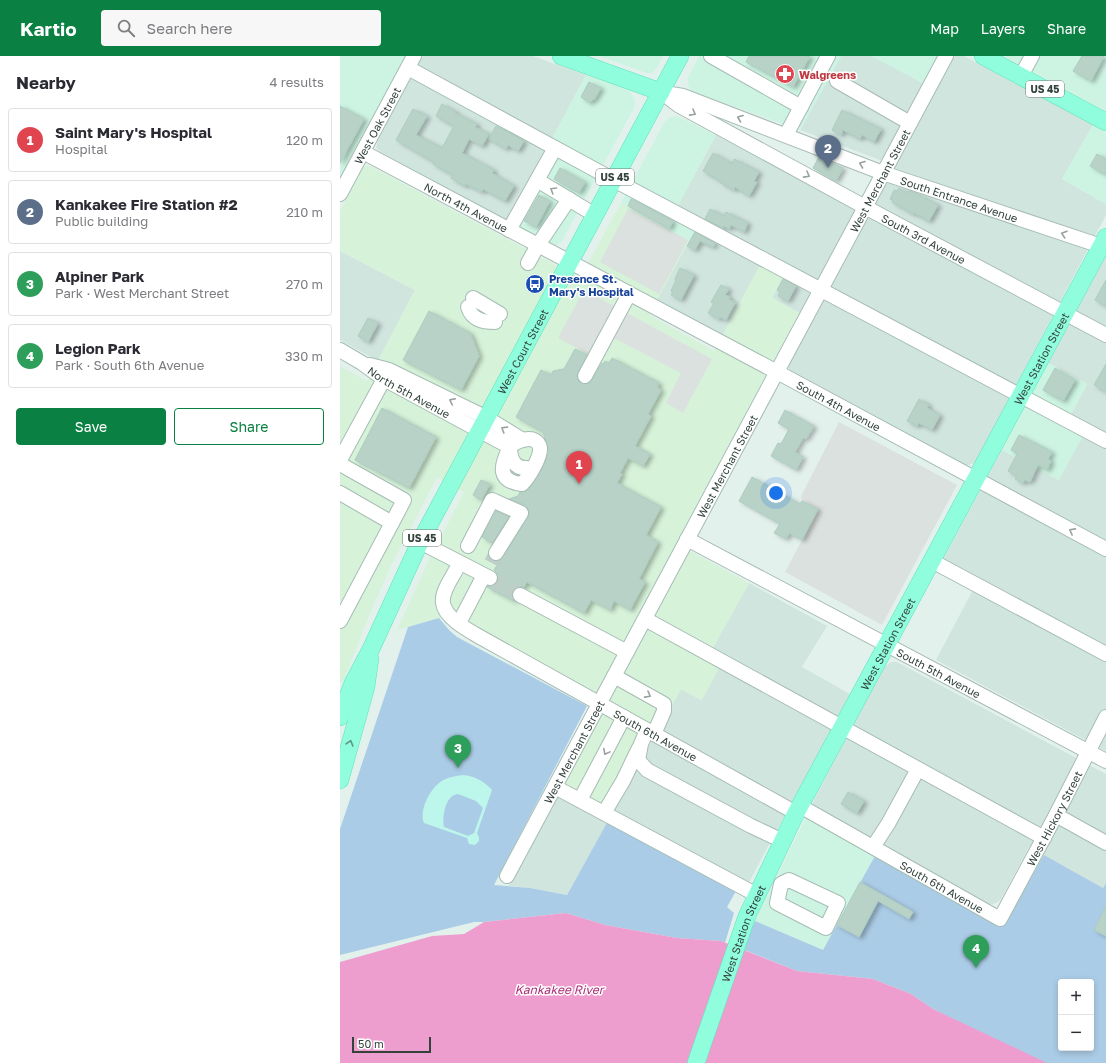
<!DOCTYPE html>
<meta charset="utf-8">
<style>
:root{--surface:#fff;--page:#f7f7f7;--text:#2b2b33;--muted:#7c7c81;--line:#e1e1e2;--accent:#0b8043}
body{margin:0;font-family:"Golos Text",sans-serif;background:var(--page);color:var(--text)}
.controls{position:absolute;right:12px;bottom:12px;display:grid;overflow:hidden;border-radius:4px;box-shadow:0 2px 6px #0003}
.controls button{width:36px;height:36px;display:grid;place-items:center;padding:0;border:0;border-bottom:1px solid var(--line);background:var(--surface);color:var(--text);font:20px sans-serif}
.scale{position:absolute;left:12px;bottom:10px;width:79px;box-sizing:border-box;padding-left:4px;border:2px solid #33433c;border-top:0;font-size:11px;line-height:14px;white-space:nowrap;color:#33433c;-webkit-text-stroke:3px #fff;paint-order:stroke}
.you{position:absolute;left:436px;top:437px;width:14px;height:14px;margin:-10px;border:3px solid #fff;border-radius:50%;background:#1a73e8;box-shadow:0 0 0 6px #1a73e833}
.badge{display:grid;place-items:center;width:26px;height:26px;border-radius:50%;background:var(--accent);color:#fff;font-size:13px;font-weight:700}
.pin{position:absolute;translate:-50% -33px;filter:drop-shadow(0 1px 2px #0008)}
.pin::after{content:'';position:absolute;top:21px;width:14px;height:12px;background:inherit;clip-path:polygon(0 0,100% 0,50% 100%)}
.list{margin:0;padding:0;list-style:none}
h2{display:flex;justify-content:space-between;align-items:center;height:52px;margin:0;padding:0 16px;font-size:17px}
h2 small{font-size:13px;font-weight:400;color:var(--muted)}
.list li{display:grid;grid-template-columns:26px 1fr auto;gap:12px;align-items:center;box-sizing:border-box;height:64px;margin:0 8px 8px;padding:0 8px;border:1px solid var(--line);border-radius:4px}
.list b{display:block;font-size:15px;white-space:nowrap}
.list p{margin:0;font-size:13px;white-space:nowrap;color:var(--muted)}
.list em{font-size:13px;font-style:normal;color:var(--muted)}
.actions{display:flex;gap:8px;padding:12px 16px}
.actions a{flex:1;padding:9px 0;border:1px solid var(--accent);border-radius:4px;text-align:center;font-size:14px;color:var(--accent)}
.actions .main{background:var(--accent);color:#fff}
.icon{flex:none;width:22px;height:22px;fill:none;stroke:currentColor;stroke-width:2;stroke-linecap:round;stroke-linejoin:round}
.map{position:relative;flex:none;width:766px;height:1007px;overflow:hidden}
header{display:flex;align-items:center;gap:24px;box-sizing:border-box;height:56px;padding:0 20px;background:var(--accent);color:#fff}
header strong{font-size:19px}
nav{display:flex;gap:22px;margin-inline-start:auto;font-size:14px}
.search{width:280px;height:36px;background:var(--page);display:flex;align-items:center;gap:10px;box-sizing:border-box;padding:0 14px;border-radius:4px;color:var(--muted);font-size:15px}
main{display:flex}
aside{flex:1;background:var(--surface)}
.map>svg:first-child{display:block}
</style>
<header>
<strong>Kartio</strong>
<div class="search"><svg class="icon" aria-label="search" viewBox="0 0 24 24"><circle cx="10" cy="10" r="6"/><path d="M15 15l6 6"/></svg>Search here</div>
<nav><a>Map</a><a>Layers</a><a>Share</a></nav>
</header>
<main>
<aside>
<h2>Nearby<small>4 results</small></h2>
<ul class="list">
<li><span class="badge" style="background:#e0444e">1</span><div><b>Saint Mary's Hospital</b><p>Hospital</p></div><em>120 m</em></li>
<li><span class="badge" style="background:#5c6f8a">2</span><div><b>Kankakee Fire Station #2</b><p>Public building</p></div><em>210 m</em></li>
<li><span class="badge" style="background:#2e9e5b">3</span><div><b>Alpiner Park</b><p>Park · West Merchant Street</p></div><em>270 m</em></li>
<li><span class="badge" style="background:#2e9e5b">4</span><div><b>Legion Park</b><p>Park · South 6th Avenue</p></div><em>330 m</em></li>
</ul>
<div class="actions"><a class="main">Save</a><a>Share</a></div>
</aside>
<div class="map">
<svg width="766" height="1007" viewBox="0 0 766 1007">
<defs>
<filter id="shadow"><feDropShadow dx="3.5" dy="2" stdDeviation="2" flood-color="#0004"/></filter>
</defs>
<rect width="100%" height="100%" fill="#e3f1ed"/>
<!-- residential -->
<path fill="#d1e5df" d="M 83,0 L 193,0 L 246,19 L 168,165 L 40,96 L 36,92 L 38,83 Z
M 501,0 L 532,0 L 596,34 L 615,0 L 624,0 L 753,69 L 722,123 L 766,148 L 766,159 L 635,407 L 629,409 L 625,409 L 449,314 L 449,308 L 452,302 L 472,264 L 432,242 L 445,218 L 422,206 L 383,280 L 316,245 L 360,165 L 336,152 L 376,79 L 528,160 L 556,110 L 460,74 Z
M 0,195 L 75,234 L 38,305 L 0,284 Z
M 766,200 L 766,695 L 596,604 L 638,524 L 602,506 L 662,394 L 719,424 L 726,368 L 747,328 L 708,307 Z
M 409,527 L 487,570 L 462,611 L 510,638 L 407,830 L 271,758 L 341,633 L 361,644 L 371,595 Z
M 551,606 L 557,606 L 766,718 L 766,827 L 763,832 L 689,791 L 661,843 L 658,846 L 653,848 L 648,848 L 476,753 L 473,748 L 474,744 L 544,611 Z
M 218,736 L 269,763 L 227,839 L 190,832 L 169,830 Z"/>
<!-- commercial -->
<path fill="#cdf4e3" d="M 0,0 L 66,0 L 0,122 Z
M 259,0 L 323,0 L 316,13 L 312,17 L 306,17 Z
M 359,0 L 501,0 L 460,74 L 351,35 L 348,29 L 348,22 Z
M 532,0 L 601,0 L 585,28 Z
M 664,0 L 766,0 L 766,55 Z
M 246,19 L 282,31 L 288,34 L 292,38 L 295,44 L 294,52 L 222,185 L 217,189 L 213,189 L 168,165 Z
M 337,60 L 376,79 L 337,152 L 360,164 L 349,185 L 281,147 L 325,65 L 331,61 Z
M 753,69 L 766,77 L 766,148 L 722,123 Z
M 708,307 L 747,328 L 726,368 L 744,378 L 719,424 L 662,394 Z
M 467,759 L 536,798 L 483,895 L 415,865 Z"/>
<!-- medical -->
<path fill="#d6f2d9" d="M 28,110 L 32,111 L 240,222 L 281,147 L 349,185 L 309,259 L 374,295 L 422,205 L 445,217 L 432,242 L 459,257 L 336,487 L 409,527 L 371,595 L 384,603 L 362,644 L 341,633 L 271,758 L 221,730 L 268,645 L 110,557 L 99,562 L 57,574 L 86,510 L 124,436 L 97,421 L 50,512 L 31,555 L 3,626 L 0,625 L 0,310 L 27,325 L 75,234 L 0,195 L 0,155 L 22,114 L 24,111 Z"/>
<!-- green -->
<path fill="#abcce6" fill-rule="evenodd" d="M 99,562 L 109,574 L 117,581 L 247,650 L 154,829 L 190,832 L 227,839 L 269,763 L 396,835 L 387,851 L 394,857 L 385,887 L 381,885 L 337,882 L 265,869 L 226,857 L 144,866 L 134,866 L 0,899 L 0,773 L 68,571 Z
M 536,798 L 664,869 L 704,799 L 763,832 L 766,827 L 766,1007 L 703,1007 L 593,953 L 571,938 L 533,923 L 457,915 L 402,893 L 415,865 L 483,894 ZM 721,926 L 751,926 L 751,992 L 721,992 Z"/>
<!-- sand -->
<path fill="#bdf6ea" fill-rule="evenodd" d="M 123,719 C 134,720 144,725 152,734 L 137,777 L 139,781 L 139,785 L 135,789 L 129,788 L 127,782 L 84,767 C 79,755 89,735 99,727 C 105,722 114,720 123,719 ZM 118,738 L 136,745 L 143,752 L 134,777 L 128,780 L 104,771 C 102,761 105,739 118,738 Z"/>
<!-- parking -->
<path fill="#dbe1df" d="M 288,153 L 348,184 L 319,238 L 260,206 Z
M 244,234 L 372,303 L 343,357 L 326,347 L 341,317 L 272,281 L 259,304 L 218,282 Z
M 499,366 L 617,429 L 542,569 L 445,516 L 478,454 L 462,445 L 461,440 Z"/>
<!-- water -->
<path fill="#ee9ece" d="M 226,857 L 265,869 L 337,882 L 381,885 L 457,915 L 533,923 L 571,938 L 593,953 L 707,1007 L 0,1007 L 0,906 L 92,880 L 124,878 L 144,866 Z"/>
<!-- building -->
<path fill="#b8d2c8" stroke="#accdc0" filter="url(#shadow)" d="M 409,0 L 470,0 L 453,31 L 406,6 Z
M 742,0 L 764,0 L 751,25 L 733,15 Z
M 249,26 L 261,32 L 254,44 L 253,43 L 250,47 L 241,41 Z
M 102,48 L 116,56 L 115,57 L 137,68 L 135,71 L 149,78 L 142,90 L 129,83 L 122,97 L 154,114 L 152,117 L 174,130 L 165,145 L 143,133 L 142,136 L 126,128 L 125,130 L 111,122 L 113,119 L 93,108 L 94,106 L 56,84 L 73,53 L 87,60 L 76,79 L 102,92 L 114,70 L 96,60 Z
M 0,50 L 24,63 L 0,107 Z
M 502,54 L 541,73 L 534,86 L 522,79 L 520,83 L 503,74 L 501,79 L 492,74 Z
M 156,70 L 184,85 L 178,95 L 168,89 L 166,93 L 149,83 Z
M 373,97 L 392,108 L 394,103 L 419,116 L 414,125 L 417,126 L 409,140 L 395,131 L 394,134 L 381,127 L 382,126 L 363,115 Z
M 757,98 L 766,103 L 766,119 L 750,110 Z
M 479,101 L 503,112 L 496,125 L 473,112 Z
M 220,112 L 245,126 L 239,137 L 214,123 Z
M 559,132 L 567,137 L 569,135 L 571,135 L 598,149 L 589,165 L 574,157 L 573,158 L 552,146 L 553,144 L 550,143 L 554,134 L 557,135 Z
M 199,139 L 210,145 L 196,171 L 184,165 Z
M 291,143 L 333,165 L 329,173 L 288,150 Z
M 370,153 L 384,160 L 386,156 L 408,167 L 404,176 L 391,169 L 389,173 L 384,170 L 383,172 L 365,163 Z
M 355,176 L 375,187 L 373,191 L 360,185 L 355,194 L 347,190 Z
M 340,212 L 354,219 L 341,244 L 331,239 L 333,236 L 331,235 L 336,224 L 335,223 Z
M 443,223 L 456,230 L 448,245 L 438,240 L 440,236 L 437,234 Z
M 766,224 L 766,250 L 755,244 Z
M 381,229 L 389,233 L 385,239 L 390,241 L 389,243 L 395,247 L 386,264 L 380,261 L 379,263 L 368,257 L 374,247 L 371,246 Z
M 89,255 L 130,277 L 139,300 L 121,334 L 63,304 Z
M 28,262 L 38,267 L 28,286 L 18,280 Z
M 235,293 L 247,299 L 237,320 L 238,324 L 241,328 L 246,328 L 250,327 L 262,307 L 263,308 L 265,305 L 269,307 L 272,302 L 319,327 L 317,331 L 321,334 L 308,358 L 311,360 L 295,390 L 310,398 L 303,410 L 288,402 L 280,417 L 282,418 L 277,427 L 321,451 L 306,479 L 318,486 L 299,523 L 305,526 L 290,554 L 274,545 L 270,554 L 251,544 L 244,557 L 187,526 L 184,531 L 180,531 L 176,532 L 172,535 L 173,543 L 176,546 L 147,531 L 148,530 L 154,529 L 157,526 L 158,521 L 157,517 L 154,514 L 188,462 L 189,457 L 188,453 L 185,449 L 169,443 L 178,440 L 180,436 L 185,436 L 191,430 L 204,409 L 209,395 L 203,376 L 176,361 L 201,314 L 211,319 L 213,315 L 224,313 Z
M 766,308 L 766,336 L 754,329 Z
M 715,312 L 735,324 L 723,345 L 703,334 Z
M 579,343 L 589,349 L 587,352 L 600,359 L 592,374 L 579,367 L 577,370 L 567,365 Z
M 42,352 L 96,381 L 69,432 L 15,404 Z
M 445,354 L 474,370 L 466,383 L 463,382 L 455,396 L 463,401 L 456,414 L 431,400 L 438,387 L 441,388 L 449,373 L 438,367 Z
M 679,379 L 712,396 L 708,403 L 711,405 L 707,414 L 698,409 L 690,426 L 685,424 L 683,427 L 675,423 L 677,420 L 668,415 L 677,398 L 671,394 Z
M 412,421 L 460,448 L 462,445 L 478,453 L 462,484 L 449,477 L 446,483 L 434,477 L 440,468 L 399,445 Z
M 141,424 L 150,428 L 141,444 L 133,439 Z
M 156,455 L 169,461 L 152,487 L 142,481 Z
M 508,736 L 524,745 L 517,757 L 501,748 Z
M 520,826 L 573,856 L 569,863 L 538,845 L 519,881 L 497,869 Z
M 766,850 L 766,880 L 754,874 Z"/>
<g fill="none" stroke-linecap="round" stroke-linejoin="round">
<!-- minor-tunnel -->
<path stroke="#c0ceca" stroke-width="14" stroke-dasharray="14 7" stroke-linecap="butt" d="M 150,522 L 180,539
M 141,525 L 156,497"/>
<!-- minor casing -->
<g stroke="#a6bcb4" stroke-width="16">
<g id="minor">
<path d="M 371,0 L 461,51"/>
<path d="M 68,12 L 274,124 L 766,385"/>
<path d="M 681,20 L 692,0"/>
<path d="M 497,25 L 570,67"/>
<path id="s1" d="M 321,36 L 338,49 L 525,151 L 766,279"/>
<path id="s2" d="M 325,37 L 343,40 L 543,117 L 761,190"/>
<path d="M 446,79 L 488,0"/>
<path id="s3" d="M 23,96 L 437,316 L 766,493"/>
<path d="M 197,124 L 255,159"/>
<path id="s4" d="M 0,138 L 74,0"/>
<path d="M 169,174 L 215,92"/>
<path d="M 188,207 L 198,189 L 229,143"/>
<path d="M 133,242 L 160,258"/>
<path d="M 128,251 C 132,264 143,266 155,266"/>
<path id="s5" d="M 0,294 L 22,307 L 44,323 L 170,391 C 161,409 156,425 182,428 C 189,421 201,401 200,392 C 197,377 177,384 170,391 C 170,402 174,413 187,412"/>
<path d="M 30,309 L 49,314 L 147,362 L 181,383"/>
<path d="M 245,320 L 289,238"/>
<path d="M 0,404 L 44,323"/>
<path d="M 0,408 L 64,444 L 52,467"/>
<path d="M 0,437 L 52,467 L 0,565"/>
<path id="s6" d="M 347,483 L 766,705"/>
<path d="M 80,486 L 150,522"/>
<path d="M 128,490 L 152,444 L 181,457 L 156,497"/>
<path d="M 592,505 L 766,598"/>
<path id="s7" d="M 117,512 C 112,522 101,536 103,547 C 105,562 128,574 140,581 L 456,757"/>
<path d="M 180,539 L 287,596"/>
<path d="M 305,563 L 704,782"/>
<path d="M 119,567 L 141,525"/>
<path d="M 274,620 L 324,648 L 324,655 L 314,678"/>
<path d="M 307,674 L 301,688 L 298,704 L 307,714 L 411,770 L 443,785"/>
<path d="M 215,731 L 417,839"/>
<path d="M 240,744 L 284,661"/>
<path id="s8" d="M 460,750 L 660,863 L 716,759 L 766,661"/>
<path d="M 264,757 L 283,725 L 299,692"/>
<path d="M 716,759 L 766,787"/>
<path d="M 533,791 L 548,768 L 578,713"/>
<path id="s9" d="M 167,820 L 606,0"/>
<path d="M 449,824 L 498,847 L 486,872 L 437,847 L 441,828 Z"/>
</g>
</g>
<!-- major casing -->
<g stroke="#61e1ba" stroke-width="18">
<g id="major">
<path d="M 221,0 L 321,36"/>
<path d="M 643,0 L 766,66"/>
<path id="s10" d="M 0,661 L 13,627 L 31,593 L 80,486 L 340,0"/>
<path d="M 0,724 L 26,631 L 30,603"/>
<path id="s11" d="M 356,1007 L 407,860 L 456,757 L 766,181"/>
</g>
</g>
<!-- minor -->
<use href="#minor" stroke="#fff" stroke-width="14"/>
<!-- major -->
<use href="#major" stroke="#90fddd" stroke-width="17"/>
</g>
<!-- one-way arrows -->
<defs><path id="oneway-chevron" d="M-2-3.5L2.5 0L-2 3.5" fill="none" stroke-width="1.6" stroke-linecap="round" stroke-linejoin="round"/></defs>
<g stroke="#99a19e">
<use href="#oneway-chevron" transform="translate(353 57) rotate(29)"/>
<use href="#oneway-chevron" transform="translate(400 62) rotate(-159)"/>
<use href="#oneway-chevron" transform="translate(522 108) rotate(-159)"/>
<use href="#oneway-chevron" transform="translate(467 119) rotate(29)"/>
<use href="#oneway-chevron" transform="translate(213 134) rotate(-149)"/>
<use href="#oneway-chevron" transform="translate(724 178) rotate(-161)"/>
<use href="#oneway-chevron" transform="translate(112 345) rotate(-154)"/>
<use href="#oneway-chevron" transform="translate(164 373) rotate(-148)"/>
<use href="#oneway-chevron" transform="translate(732 475) rotate(-152)"/>
<use href="#oneway-chevron" transform="translate(308 639) rotate(29)"/>
<use href="#oneway-chevron" transform="translate(266 696) rotate(118)"/>
</g>
<use stroke="#5d9784" href="#oneway-chevron" transform="translate(10 687) rotate(-74)"/>
<!-- icons -->
<defs>
<g id="pharmacy-disc" transform="scale(1)"><circle r="9.5" fill="#e0444e" stroke="#fff"/><path d="M-2-6h4v4h4v4h-4v4h-4v-4h-4v-4h4Z" fill="#fff"/></g>
<g id="bus-disc" transform="scale(1)"><circle r="9.5" fill="#1a4fb4" stroke="#fff"/><path d="M-5-6H5V4H4V6H2V4H-2V6H-4V4H-5ZM-3.5-4V0h7V-4ZM-3.5 1.2v1.5H-2V1.2ZM2 1.2v1.5H3.5V1.2Z" fill="#fff"/></g>
</defs>
<g fill-rule="evenodd">
<use href="#pharmacy-disc" x="445" y="18"/>
<use href="#bus-disc" x="195" y="228"/>
</g>
<g text-anchor="middle" dominant-baseline="central" stroke-width="3" stroke-linejoin="round" paint-order="stroke">
<!-- shield labels -->
<g fill="#fff" stroke="#707b76" stroke-width="1">
<rect x="686" y="25" width="38" height="16" rx="3"/>
<rect x="256" y="113" width="38" height="16" rx="3"/>
<rect x="63" y="474" width="38" height="16" rx="3"/>
</g>
<g font-size="10" font-weight="bold" fill="#33433c">
<text x="705" y="33">US 45</text>
<text x="275" y="121">US 45</text>
<text x="82" y="482">US 45</text>
</g>
<!-- health labels -->
<g font-size="11" font-weight="bold" fill="#be3a42" stroke="#fff" text-anchor="start">
<text x="459" y="18">Walgreens</text>
</g>
<!-- street labels -->
<g font-size="11" fill="#33433c" stroke="#fff">
<text stroke="none"><textPath href="#s4" startOffset="78">West Oak Street</textPath></text>
<text stroke="none"><textPath href="#s9" startOffset="789">West Merchant Street</textPath></text>
<text stroke="none"><textPath href="#s2" startOffset="313">South Entrance Avenue</textPath></text>
<text stroke="none"><textPath href="#s3" startOffset="117">North 4th Avenue</textPath></text>
<text stroke="none"><textPath href="#s1" startOffset="301">South 3rd Avenue</textPath></text>
<text stroke="none"><textPath href="#s10" startOffset="409">West Court Street</textPath></text>
<text stroke="none"><textPath href="#s11" startOffset="786">West Station Street</textPath></text>
<text stroke="none"><textPath href="#s5" startOffset="81">North 5th Avenue</textPath></text>
<text stroke="none"><textPath href="#s3" startOffset="539">South 4th Avenue</textPath></text>
<text stroke="none"><textPath href="#s9" startOffset="465">West Merchant Street</textPath></text>
<text stroke="none"><textPath href="#s11" startOffset="462">West Station Street</textPath></text>
<text stroke="none"><textPath href="#s6" startOffset="285">South 5th Avenue</textPath></text>
<text stroke="none"><textPath href="#s7" startOffset="291">South 6th Avenue</textPath></text>
<text stroke="none"><textPath href="#s9" startOffset="141">West Merchant Street</textPath></text>
<text stroke="none"><textPath href="#s8" startOffset="344">West Hickory Street</textPath></text>
<text stroke="none"><textPath href="#s8" startOffset="163">South 6th Avenue</textPath></text>
<text stroke="none"><textPath href="#s11" startOffset="138">West Station Street</textPath></text>
</g>
<!-- transit labels -->
<g font-size="11" font-weight="bold" fill="#164399" stroke="#fff" text-anchor="start">
<text x="209" y="222">Presence St.<tspan x="209" dy="13">Mary's Hospital</tspan></text>
</g>
<!-- water labels -->
<g font-size="12" font-style="italic" fill="#ac2f78" stroke="#fff">
<text x="219" y="933">Kankakee River</text>
</g>
</g>
</svg>
<div class="controls">
<button>+</button>
<button>−</button>
</div>
<div class="scale">50 m</div>
<div class="you"></div>
<div class="pin badge" style="left:239px;top:428px;background:#e0444e">1</div>
<div class="pin badge" style="left:488px;top:112px;background:#5c6f8a">2</div>
<div class="pin badge" style="left:118px;top:712px;background:#2e9e5b">3</div>
<div class="pin badge" style="left:636px;top:912px;background:#2e9e5b">4</div>
</div>
</main>
